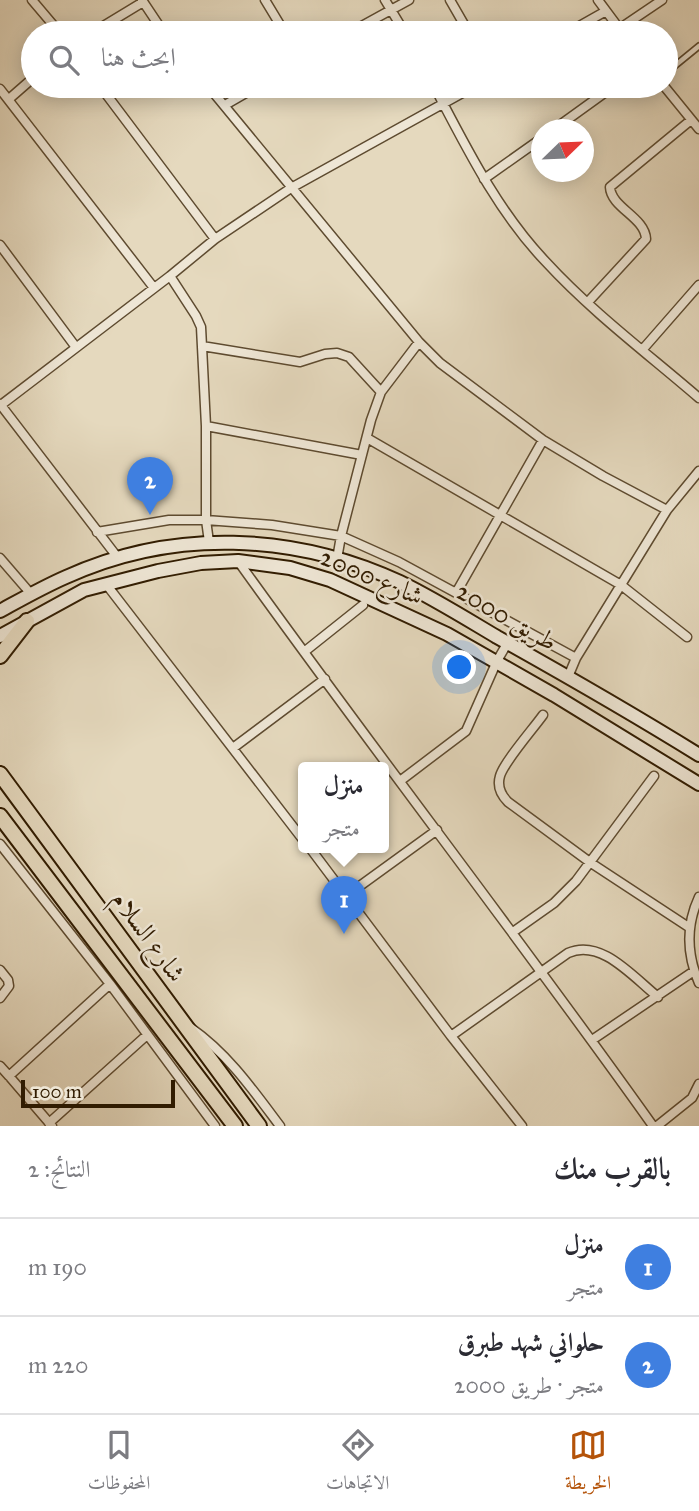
<!DOCTYPE html>
<html lang="ar">
<meta charset="utf-8">
<style>
:root{--surface:#fff;--page:#f2f2f3;--text:#2b2b33;--muted:#7c7c81;--line:#e1e1e2;--accent:#b45309}
body{margin:0;font-family:"IM FELL Great Primer",Amiri,serif;background:var(--page);color:var(--text);direction:rtl}
.compass{position:absolute;left:531px;top:119px;width:63px;height:63px;border-radius:50%;background:var(--surface);box-shadow:0 4px 18px #0003;rotate:67deg}
.scale{position:absolute;left:21px;bottom:18px;width:154px;box-sizing:border-box;padding-left:7px;border:4px solid #311c01;border-top:0;font-size:19px;line-height:24px;white-space:nowrap;color:#311c01;-webkit-text-stroke:5px #eee6d5;paint-order:stroke}
.you{position:absolute;left:460px;top:668px;width:24px;height:24px;margin:-18px;border:5px solid #fff;border-radius:50%;background:#1a73e8;box-shadow:0 0 0 10px #1a73e833}
.badge{display:grid;place-items:center;width:46px;height:46px;border-radius:50%;background:var(--accent);color:#fff;font-size:23px;font-weight:700}
.pin{position:absolute;translate:-50% -58px;filter:drop-shadow(0 2px 4px #0008)}
.pin::after{content:'';position:absolute;top:37px;width:24px;height:21px;background:inherit;clip-path:polygon(0 0,100% 0,50% 100%)}
.popup{position:absolute;left:298px;top:762px;width:91px;height:91px;box-sizing:border-box;display:grid;place-content:center;border-radius:7px;background:var(--surface);filter:drop-shadow(0 2px 5px #0005);font-size:23px;white-space:nowrap;color:var(--muted)}
.popup b{font-size:26px;color:var(--text)}
.popup::after{content:'';position:absolute;left:50%;top:100%;margin-left:-14px;border:14px solid transparent;border-top-color:var(--surface)}
.list{margin:0;padding:0;list-style:none}
h2{display:flex;justify-content:space-between;align-items:center;height:91px;margin:0;padding:0 28px;font-size:30px}
h2 small{font-size:23px;font-weight:400;color:var(--muted)}
.list li{display:grid;grid-template-columns:46px 1fr auto;gap:21px;align-items:center;box-sizing:border-box;height:98px;padding:0 28px;border-top:2px solid var(--line)}
.list b{display:block;font-size:26px;white-space:nowrap}
.list p{margin:0;font-size:23px;white-space:nowrap;color:var(--muted)}
.list em{font-size:23px;font-style:normal;color:var(--muted)}
.icon{flex:none;width:38px;height:38px;fill:none;stroke:currentColor;stroke-width:2;stroke-linecap:round;stroke-linejoin:round}
.map{position:relative;flex:none;width:699px;height:1126px;overflow:hidden;direction:ltr}
.search{position:absolute;background:var(--surface);box-shadow:0 4px 18px #0003;left:21px;right:21px;top:21px;height:77px;display:flex;align-items:center;gap:18px;box-sizing:border-box;padding:0 24px;border-radius:38px;color:var(--muted);font-size:26px}
.sheet{height:287px;background:var(--surface)}
nav{display:flex;justify-content:space-around;align-items:center;box-sizing:border-box;height:98px;border-top:2px solid var(--line);background:var(--surface);font-size:19px;color:var(--muted)}
nav a{display:grid;justify-items:center;gap:4px}
nav .on{color:var(--accent)}
.map>svg:first-child{display:block}
</style>
<div class="map">
<svg width="699" height="1126" viewBox="0 0 699 1126">
<rect width="100%" height="100%" fill="#e5d9be"/>
<filter id="stains"><feTurbulence type="fractalNoise" baseFrequency=".00286" numOctaves="4"/><feColorMatrix values="0 0 0 0 .2 0 0 0 0 .09 0 0 0 0 .02 0 0 0 .5 -.17"/></filter>
<radialGradient id="worn" r=".72"><stop offset=".6" stop-color="#630" stop-opacity="0"/><stop offset="1" stop-color="#630" stop-opacity=".3"/></radialGradient>
<g fill="none" stroke-linecap="round" stroke-linejoin="round">
<!-- lane casing -->
<g stroke="#5e4b30" stroke-width="8">
<path id="lane" d="M 666,73 L 699,46"/>
</g>
<!-- street casing -->
<g stroke="#5e4b30" stroke-width="11">
<path id="street" d="M 32,0 L 60,33
M 142,0 L 164,33
M 265,0 L 285,33
M 385,0 L 405,33
M 450,0 L 469,33
M 598,0 L 621,31
M 619,29 L 662,0
M 92,33 L 143,2
M 349,33 L 409,0
M 567,33 L 606,11
M 100,86 L 215,239
M 208,86 L 419,342 L 381,392 L 371,420 L 341,536 L 337,559
M 434,86 C 466,147 498,212 546,262 C 592,312 648,354 699,398
M 664,86 L 699,129
M 0,89 L 154,288
M 9,99 L 33,78
M 225,105 L 258,86
M 553,130 L 614,86
M 484,179 L 542,138
M 0,245 L 75,346
M 170,276 L 196,316 L 201,327 L 206,426 L 206,520 L 209,542
M 588,302 L 646,239 C 645,217 611,208 610,187 L 691,120
M 419,342 L 440,363 L 543,440 L 603,476 L 667,510
M 202,346 L 300,362 L 325,354 L 337,353 L 349,357 L 381,392
M 643,349 L 699,285
M 0,404 L 118,558
M 1,405 L 170,276 L 215,239 L 291,188 L 475,86
M 206,426 L 362,455
M 367,438 L 621,585 L 687,637
M 97,532 L 169,520 L 206,520 L 272,525 L 341,536 L 399,562 L 576,658
M 0,558 L 31,594
M 238,561 C 374,751 518,936 653,1126
M 106,584 L 304,841
M 456,593 L 543,440
M 304,652 L 363,605
M 568,677 L 576,658 L 667,510 L 699,471
M 543,715 C 533,729 504,762 500,776 C 497,786 501,795 508,802 L 591,863 L 690,928
M 233,748 L 325,679
M 400,781 L 466,731 L 497,661 L 508,642
M 0,844 L 110,984 L 215,1126
M 310,848 L 451,1036 L 522,1126
M 346,896 L 437,830
M 699,897 C 686,925 687,955 699,983
M 513,932 L 554,903 L 576,881 L 654,776
M 0,970 L 8,980 L 9,986 L 0,998
M 191,1028 C 228,1054 253,1090 280,1126
M 451,1036 L 568,953 C 601,938 633,977 658,997
M 592,1040 L 694,971
M 0,1066 L 9,1076
M 49,1123 L 147,1035
M 52,1126 L 9,1076 L 110,984
M 657,1126 L 692,1098 L 699,1084"/>
</g>
<!-- secondary casing -->
<g stroke="#311c01" stroke-width="16">
<path id="secondary" d="M 0,611 C 22,599 43,587 66,577 C 173,528 294,533 400,582 C 433,598 465,618 497,637 C 565,675 633,714 699,755
M 0,636 L 84,590 L 158,571 L 201,563 L 238,561 L 290,568 L 330,580 L 447,634 L 554,695 L 699,784"/>
</g>
<!-- highway casing -->
<g stroke="#311c01" stroke-width="18">
<path id="highway" d="M 0,656 L 27,621
M 0,774 L 259,1126
M 0,816 L 235,1126"/>
</g>
<!-- lane -->
<use href="#lane" stroke="#eee6d5" stroke-width="4.5"/>
<!-- street -->
<use href="#street" stroke="#eee6d5" stroke-width="8"/>
<!-- secondary -->
<use href="#secondary" stroke="#eee6d5" stroke-width="12"/>
<!-- highway -->
<use href="#highway" stroke="#e5d9be" stroke-width="14"/>
</g>
<g text-anchor="middle" dominant-baseline="central" stroke-width="5" stroke-linejoin="round" paint-order="stroke">
<!-- street labels -->
<g font-size="26" fill="#311c01" stroke="#eee6d5">
<text transform="translate(372 576) rotate(23)">شارع 2000</text>
<text transform="translate(507 616) rotate(30)">طريق 2000</text>
<text transform="translate(149 936) rotate(54)">شارع السلام</text>
</g>
</g>
<rect width="100%" height="100%" filter="url(#stains)"/>
<rect width="100%" height="100%" fill="url(#worn)"/>
</svg>
<svg class="compass" viewBox="-18 -18 36 36"><path d="M0-13l5 13h-10z" fill="#e53935"/><path d="M0 13l5-13h-10z" fill="#7c7c81"/></svg>
<div class="scale">100 m</div>
<div class="you"></div>
<div class="pin badge" style="left:344px;top:934px;background:#3f7fe0">1</div>
<div class="popup"><b>منزل</b>متجر</div>
<div class="pin badge" style="left:150px;top:515px;background:#3f7fe0">2</div>
<div class="search"><svg class="icon" aria-label="search" viewBox="0 0 24 24"><circle cx="10" cy="10" r="6"/><path d="M15 15l6 6"/></svg>ابحث هنا</div>
</div>
<section class="sheet">
<h2>بالقرب منك<small>النتائج: 2</small></h2>
<ul class="list">
<li><span class="badge" style="background:#3f7fe0">1</span><div><b>منزل</b><p>متجر</p></div><em>190 m</em></li>
<li><span class="badge" style="background:#3f7fe0">2</span><div><b>حلواني شهد طبرق</b><p>متجر · طريق 2000</p></div><em>220 m</em></li>
</ul>
</section>
<nav>
<a class="on"><svg class="icon" aria-label="map" viewBox="0 0 24 24"><path d="M3 6l6-2 6 2 6-2v14l-6 2-6-2-6 2zM9 4v14M15 6v14"/></svg>الخريطة</a>
<a><svg class="icon" aria-label="directions" viewBox="0 0 24 24"><path d="M12 3l9 9-9 9-9-9zM9 14v-3h6M13 9l2 2-2 2"/></svg>الاتجاهات</a>
<a><svg class="icon" aria-label="saved" viewBox="0 0 24 24"><path d="M7 4h10v16l-5-4-5 4z"/></svg>المحفوظات</a>
</nav>
